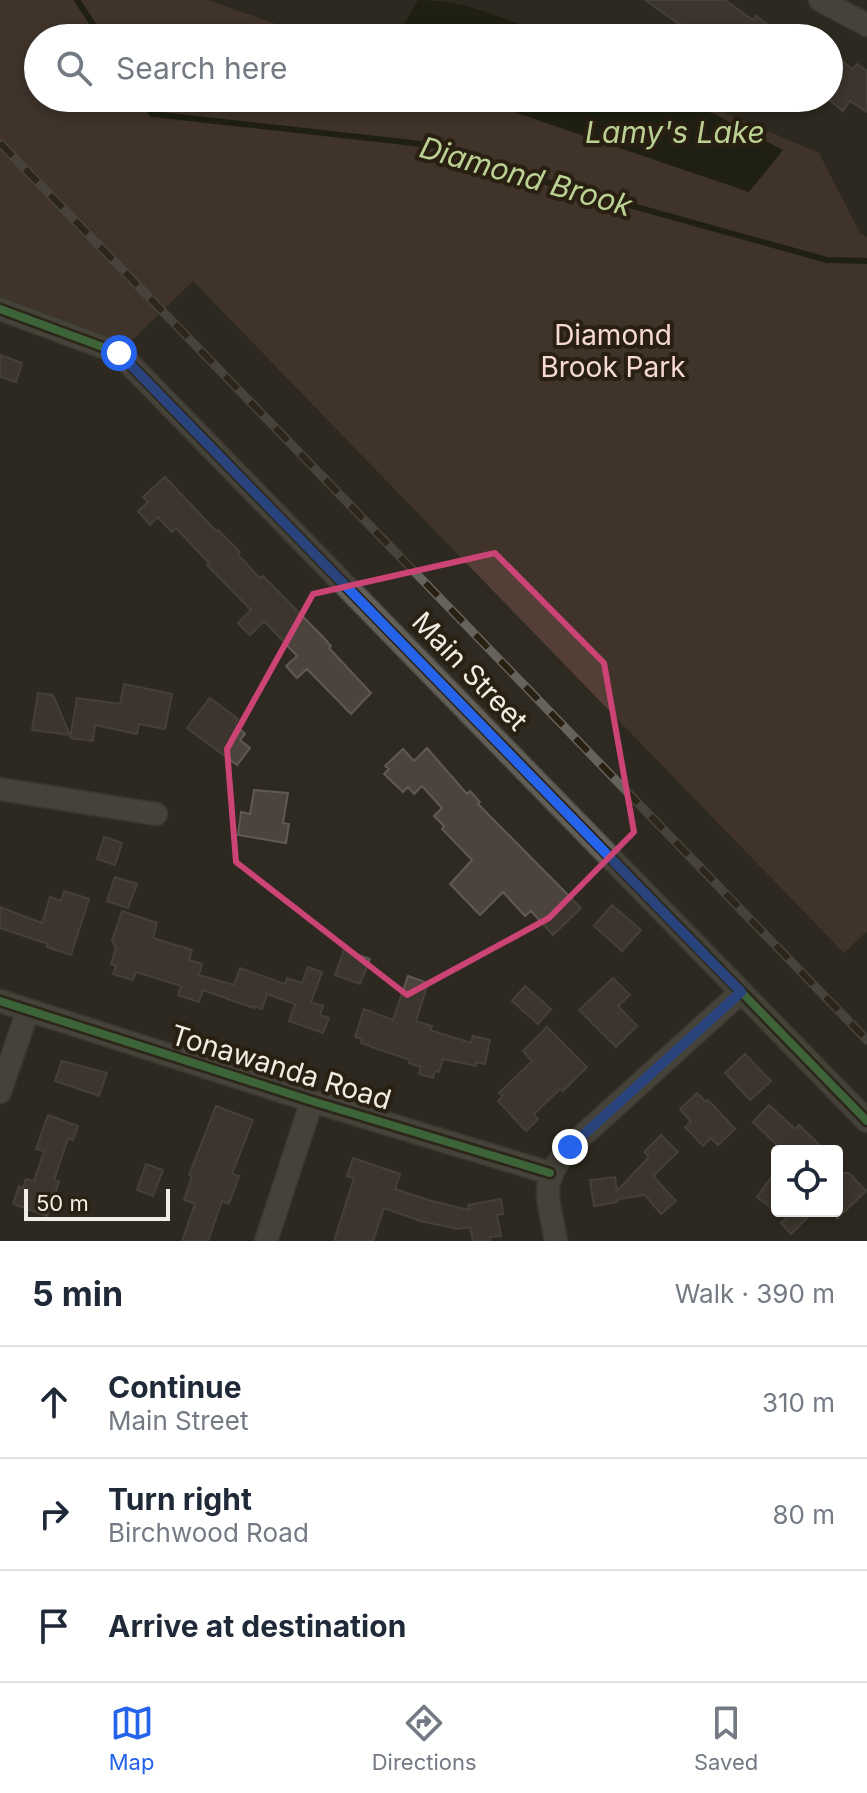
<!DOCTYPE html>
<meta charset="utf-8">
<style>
:root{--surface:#fff;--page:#f2f2f3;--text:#1f2937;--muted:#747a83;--line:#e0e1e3;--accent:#2563eb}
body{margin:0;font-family:Inter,sans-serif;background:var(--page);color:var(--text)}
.controls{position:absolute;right:24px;bottom:24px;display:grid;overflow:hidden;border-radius:8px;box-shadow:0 4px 12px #0003}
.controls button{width:72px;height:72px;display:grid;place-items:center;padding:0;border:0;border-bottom:2px solid var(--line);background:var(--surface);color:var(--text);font:40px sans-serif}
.scale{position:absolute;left:24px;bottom:20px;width:146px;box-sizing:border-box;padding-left:8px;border:4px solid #f2ede4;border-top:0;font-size:22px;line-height:28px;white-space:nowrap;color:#f2ede4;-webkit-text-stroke:6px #292012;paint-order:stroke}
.stop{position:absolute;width:24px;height:24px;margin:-18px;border:6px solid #2563eb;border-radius:50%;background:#fff}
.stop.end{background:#2563eb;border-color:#fff;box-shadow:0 2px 8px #0008}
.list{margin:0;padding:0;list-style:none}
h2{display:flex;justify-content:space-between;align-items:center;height:104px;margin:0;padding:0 32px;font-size:34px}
h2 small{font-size:26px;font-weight:400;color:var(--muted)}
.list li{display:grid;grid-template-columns:52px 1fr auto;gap:24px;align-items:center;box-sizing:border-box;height:112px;padding:0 32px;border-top:2px solid var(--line)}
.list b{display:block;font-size:30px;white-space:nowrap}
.list p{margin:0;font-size:26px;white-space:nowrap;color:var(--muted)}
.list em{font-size:26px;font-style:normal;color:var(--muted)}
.icon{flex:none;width:44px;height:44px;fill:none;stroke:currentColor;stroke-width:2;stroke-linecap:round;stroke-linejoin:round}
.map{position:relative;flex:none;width:867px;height:1241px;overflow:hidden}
.search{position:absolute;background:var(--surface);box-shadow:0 4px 12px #0003;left:24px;right:24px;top:24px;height:88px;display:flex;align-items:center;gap:20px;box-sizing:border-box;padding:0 28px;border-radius:44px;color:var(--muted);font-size:30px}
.sheet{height:440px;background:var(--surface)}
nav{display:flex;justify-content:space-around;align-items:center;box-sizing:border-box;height:112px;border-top:2px solid var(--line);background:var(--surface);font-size:22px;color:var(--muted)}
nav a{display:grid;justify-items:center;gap:4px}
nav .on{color:var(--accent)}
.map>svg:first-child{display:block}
</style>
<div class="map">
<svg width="867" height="1241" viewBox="0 0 867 1241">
<rect width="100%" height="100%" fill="#2e2921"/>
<!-- green -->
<path fill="#543f37" d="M 0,0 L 208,0 L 316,38 L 38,38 L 38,98 L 691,98 L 819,153 L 860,233 L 867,237 L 867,931 L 844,953 L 193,281 L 119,353 L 0,309 Z"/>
<!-- water -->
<path fill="#0f1603" d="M 418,0 C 466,0 508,19 551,38 L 395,38 Z
M 473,98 L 684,98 L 783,150 L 749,192 Z"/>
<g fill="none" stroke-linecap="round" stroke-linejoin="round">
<!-- stream -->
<path stroke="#0f1603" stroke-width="6" d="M 77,0 L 102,38
M 141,98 L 152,114 L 440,146 L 539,180 L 827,260 L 867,261"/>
</g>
<!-- building -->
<path fill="#4c443c" stroke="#5f5953" stroke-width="2" d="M 645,0 L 725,0 L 753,20 L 756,16 L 786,38 L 699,38 Z
M 829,52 L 853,69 L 857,64 L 867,71 L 867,112 L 850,101 L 843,111 L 829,100 Z
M 0,355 L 22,363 L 16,382 L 0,377 Z
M 165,477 L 216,531 L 218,530 L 240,552 L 238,555 L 260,578 L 263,576 L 324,638 L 331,646 L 329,648 L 371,693 L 351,714 L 307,669 L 297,678 L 286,666 L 297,656 L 264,621 L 250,635 L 238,623 L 251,610 L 207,565 L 209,563 L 176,528 L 172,532 L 158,517 L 150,525 L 138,511 L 148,502 L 143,497 Z
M 124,684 L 172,694 L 165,729 L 139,724 L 137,734 L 95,725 L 93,741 L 70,738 L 77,698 L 120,704 Z
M 38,693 L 53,695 L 70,735 L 32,730 Z
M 210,698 L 238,719 L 235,724 L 245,734 L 240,740 L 250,748 L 237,765 L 187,728 Z
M 427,748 L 467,794 L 470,791 L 480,802 L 478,804 L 581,908 L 553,935 L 531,911 L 525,916 L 503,892 L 480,915 L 450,884 L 472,860 L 442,829 L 444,826 L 434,816 L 442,808 L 422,786 L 414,794 L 408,787 L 403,792 L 384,774 L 389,769 L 385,766 L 403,749 L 414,761 Z
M 254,790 L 288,793 L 283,823 L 289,824 L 286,843 L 238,835 L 241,812 L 250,814 Z
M 104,837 L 122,843 L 115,865 L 97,859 Z
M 115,877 L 137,884 L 128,908 L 107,901 Z
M 64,891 L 89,899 L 71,955 L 47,947 L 48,944 L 0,928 L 0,907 L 42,923 L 50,897 L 61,901 Z
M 612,905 L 641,930 L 622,951 L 594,926 Z
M 122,911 L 157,923 L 153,938 L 192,950 L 189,960 L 202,964 L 199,975 L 234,985 L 240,968 L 285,984 L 287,978 L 302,983 L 308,967 L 322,972 L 311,1002 L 323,1006 L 320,1015 L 329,1018 L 323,1033 L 289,1021 L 295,1004 L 267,994 L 262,1009 L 254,1006 L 254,1008 L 203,990 L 199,1002 L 178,995 L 181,986 L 136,972 L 133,980 L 113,974 L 116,966 L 111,964 L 116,948 L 112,941 Z
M 344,950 L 370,959 L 360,984 L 335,975 Z
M 408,976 L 428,983 L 416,1021 L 432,1026 L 430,1030 L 471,1043 L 473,1036 L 490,1040 L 485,1064 L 476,1062 L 476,1066 L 443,1059 L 439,1072 L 435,1071 L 433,1078 L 419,1074 L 421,1067 L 409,1063 L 410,1060 L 361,1043 L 362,1039 L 355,1037 L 364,1009 L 393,1020 Z
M 613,978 L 630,995 L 618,1006 L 637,1026 L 616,1047 L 579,1010 Z
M 525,986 L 551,1009 L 538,1024 L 512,1001 Z
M 547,1027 L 587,1067 L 563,1091 L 560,1089 L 534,1114 L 538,1119 L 526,1131 L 498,1101 L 503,1096 L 499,1093 L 532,1061 L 523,1051 Z
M 745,1054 L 771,1081 L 750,1100 L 725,1073 Z
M 62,1061 L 107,1073 L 99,1096 L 55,1081 Z
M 697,1093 L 706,1102 L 708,1100 L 735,1129 L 718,1145 L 711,1138 L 703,1146 L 685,1127 L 691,1122 L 680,1109 Z
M 769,1105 L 795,1129 L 799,1125 L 826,1151 L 783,1151 L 753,1122 Z
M 216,1106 L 253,1120 L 232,1174 L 239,1176 L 230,1201 L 228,1204 L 222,1201 L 208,1241 L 182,1241 L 195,1204 L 184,1200 L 192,1177 L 189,1175 Z
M 48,1115 L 78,1126 L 73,1140 L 68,1138 L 54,1180 L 59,1182 L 47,1216 L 13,1204 L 19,1186 L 23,1188 L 26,1179 L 34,1181 L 44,1151 L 36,1149 Z
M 661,1135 L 678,1152 L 653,1176 L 676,1201 L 661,1214 L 645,1195 L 618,1199 L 618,1202 L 594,1206 L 590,1180 L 615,1177 L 617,1191 L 649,1157 L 644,1152 Z
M 353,1158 L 400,1174 L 395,1189 L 432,1201 L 469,1210 L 468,1205 L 501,1199 L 503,1214 L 497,1215 L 501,1236 L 490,1237 L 490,1241 L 473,1241 L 470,1227 L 458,1229 L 420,1221 L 384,1208 L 373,1241 L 334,1241 L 354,1178 L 347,1176 Z
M 146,1164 L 163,1170 L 153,1196 L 137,1190 Z
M 777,1169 L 777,1212 L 757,1197 Z
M 843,1173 L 849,1173 L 866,1191 L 837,1219 L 837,1179 Z
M 793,1211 L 814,1211 L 791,1234 L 781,1223 Z"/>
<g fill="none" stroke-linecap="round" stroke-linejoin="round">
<!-- street casing -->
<g stroke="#4a463e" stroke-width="25">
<path id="street" d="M 820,0 L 867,25
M 0,309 L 119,353 L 867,1121
M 0,789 L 156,814
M 0,1001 L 312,1101 L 550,1173
M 0,1092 L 28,1010
M 266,1241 L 312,1101
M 556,1241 C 548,1196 538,1184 570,1147 L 741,992"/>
</g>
<!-- street -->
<use href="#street" stroke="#625f58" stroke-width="22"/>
<!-- rail casing -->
<g stroke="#66635d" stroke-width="9">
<path id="rail" d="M 0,143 L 867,1040"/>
</g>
<!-- rail -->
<use href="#rail" stroke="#292012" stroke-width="6" stroke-dasharray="18" stroke-linecap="butt"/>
<!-- cycleway casing -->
<g stroke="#292012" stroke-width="13">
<path id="cycleway" d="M 0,309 L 119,353 L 867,1121
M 0,1001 L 312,1101 L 550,1173"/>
</g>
<!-- cycleway -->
<use href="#cycleway" stroke="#51ab58" stroke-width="8"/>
</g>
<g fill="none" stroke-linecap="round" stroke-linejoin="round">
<!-- route -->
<path stroke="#2563eb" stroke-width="10" d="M 119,353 L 741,992 L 570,1147"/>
</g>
<!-- marked area -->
<path d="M0 0H867V1241H0ZM 495,553 L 604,663 L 634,832 L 549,918 L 407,995 L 236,862 L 227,749 L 313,594 Z" fill="#2e2921" fill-opacity=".55" fill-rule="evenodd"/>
<path fill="none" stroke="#cc4376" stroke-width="6" stroke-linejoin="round" d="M 495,553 L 604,663 L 634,832 L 549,918 L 407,995 L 236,862 L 227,749 L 313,594 Z"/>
<g text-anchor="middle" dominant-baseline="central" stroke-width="8" stroke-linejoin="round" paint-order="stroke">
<!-- park labels -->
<g font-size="28" fill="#f6dad2" stroke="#292012">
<text x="613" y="335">Diamond<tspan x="613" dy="32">Brook Park</tspan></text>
</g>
<!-- street labels -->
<g font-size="28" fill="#f2ede4" stroke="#292012">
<text transform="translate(470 671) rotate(46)">Main Street</text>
<text transform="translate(281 1067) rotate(17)">Tonawanda Road</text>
</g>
<!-- water labels -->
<g font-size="30" font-style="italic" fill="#bcd295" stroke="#292012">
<text x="675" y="132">Lamy's Lake</text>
<text transform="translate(526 176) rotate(16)">Diamond Brook</text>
</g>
</g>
</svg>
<div class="controls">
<button><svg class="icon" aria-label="locate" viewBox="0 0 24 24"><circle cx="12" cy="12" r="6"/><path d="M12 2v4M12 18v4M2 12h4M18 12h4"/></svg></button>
</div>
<div class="scale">50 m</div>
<div class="stop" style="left:119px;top:353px"></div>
<div class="stop end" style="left:570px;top:1147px"></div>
<div class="search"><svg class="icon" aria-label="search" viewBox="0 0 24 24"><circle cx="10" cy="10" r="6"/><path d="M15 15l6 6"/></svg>Search here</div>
</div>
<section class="sheet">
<h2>5 min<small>Walk · 390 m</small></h2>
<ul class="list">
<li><svg class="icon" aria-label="ahead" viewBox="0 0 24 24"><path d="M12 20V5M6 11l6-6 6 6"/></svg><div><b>Continue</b><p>Main Street</p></div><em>310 m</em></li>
<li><svg class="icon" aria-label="right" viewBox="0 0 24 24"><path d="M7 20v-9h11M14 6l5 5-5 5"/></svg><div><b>Turn right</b><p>Birchwood Road</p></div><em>80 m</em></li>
<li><svg class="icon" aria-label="arrive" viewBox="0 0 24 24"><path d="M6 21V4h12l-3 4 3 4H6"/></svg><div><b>Arrive at destination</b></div></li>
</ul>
</section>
<nav>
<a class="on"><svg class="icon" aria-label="map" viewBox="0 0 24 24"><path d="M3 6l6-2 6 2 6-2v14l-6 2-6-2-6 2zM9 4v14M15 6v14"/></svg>Map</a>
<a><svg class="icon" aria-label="directions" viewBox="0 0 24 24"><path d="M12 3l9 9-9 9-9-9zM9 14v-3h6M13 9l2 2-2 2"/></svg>Directions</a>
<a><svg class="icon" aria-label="saved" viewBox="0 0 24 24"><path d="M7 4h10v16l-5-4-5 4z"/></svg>Saved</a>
</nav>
